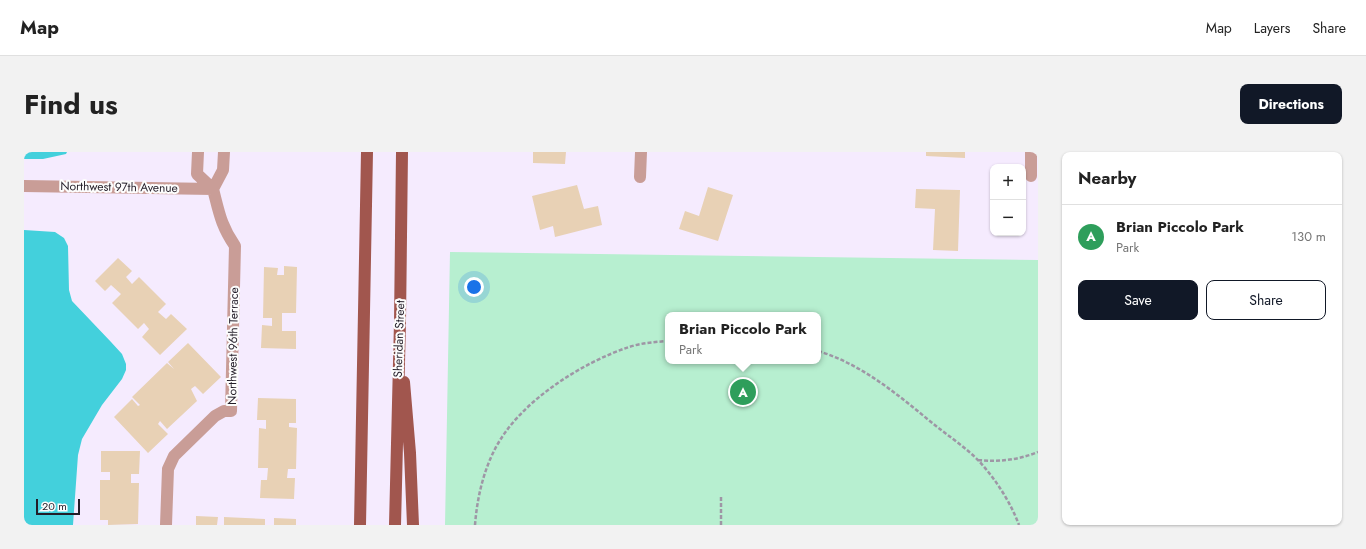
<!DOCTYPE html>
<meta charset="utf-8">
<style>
:root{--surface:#fff;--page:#f2f2f2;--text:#222;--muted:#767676;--line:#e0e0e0;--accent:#111827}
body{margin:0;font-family:Jost,sans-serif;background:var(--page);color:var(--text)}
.controls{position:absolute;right:12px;top:12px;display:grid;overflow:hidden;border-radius:8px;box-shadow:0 1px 3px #0004}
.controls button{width:36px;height:36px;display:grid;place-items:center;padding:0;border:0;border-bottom:1px solid var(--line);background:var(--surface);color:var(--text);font:20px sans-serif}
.scale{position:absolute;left:12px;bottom:10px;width:44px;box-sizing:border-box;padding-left:4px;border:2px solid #231d28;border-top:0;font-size:11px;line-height:14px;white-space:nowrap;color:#231d28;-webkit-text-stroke:3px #fdfdfd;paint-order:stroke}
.you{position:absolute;left:450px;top:135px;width:14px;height:14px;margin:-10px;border:3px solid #fff;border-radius:50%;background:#1a73e8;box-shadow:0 0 0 6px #1a73e833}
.badge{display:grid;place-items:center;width:26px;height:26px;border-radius:50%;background:var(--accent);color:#fff;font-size:13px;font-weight:700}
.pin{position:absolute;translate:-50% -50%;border:2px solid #fff;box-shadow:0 1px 4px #0006}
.popup{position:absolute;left:641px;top:160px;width:156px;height:52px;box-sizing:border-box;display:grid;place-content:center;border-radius:8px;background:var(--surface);filter:drop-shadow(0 1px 3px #0005);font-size:13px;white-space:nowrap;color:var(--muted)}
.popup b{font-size:15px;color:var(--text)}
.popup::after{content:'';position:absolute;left:50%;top:100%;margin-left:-8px;border:8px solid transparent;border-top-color:var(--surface)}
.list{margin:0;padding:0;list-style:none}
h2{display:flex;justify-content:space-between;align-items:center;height:52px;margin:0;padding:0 16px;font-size:17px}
h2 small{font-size:13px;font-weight:400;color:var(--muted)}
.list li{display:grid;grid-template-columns:26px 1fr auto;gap:12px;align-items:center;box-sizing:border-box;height:64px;padding:0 16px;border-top:1px solid var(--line)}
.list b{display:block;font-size:15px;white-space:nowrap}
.list p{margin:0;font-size:13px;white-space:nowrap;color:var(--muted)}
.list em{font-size:13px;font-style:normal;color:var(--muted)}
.actions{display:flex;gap:8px;padding:12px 16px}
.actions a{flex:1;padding:9px 0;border:1px solid var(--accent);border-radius:8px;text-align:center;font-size:14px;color:var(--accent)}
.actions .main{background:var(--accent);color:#fff}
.map{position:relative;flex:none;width:1014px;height:373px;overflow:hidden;border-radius:8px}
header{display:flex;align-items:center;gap:24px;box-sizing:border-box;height:56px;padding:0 20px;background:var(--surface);border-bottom:1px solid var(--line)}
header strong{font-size:19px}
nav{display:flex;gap:22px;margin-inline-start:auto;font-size:14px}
.intro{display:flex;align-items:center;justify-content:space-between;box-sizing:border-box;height:96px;padding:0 24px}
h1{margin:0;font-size:28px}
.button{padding:10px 18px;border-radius:8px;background:var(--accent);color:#fff;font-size:14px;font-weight:700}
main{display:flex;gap:24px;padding:0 24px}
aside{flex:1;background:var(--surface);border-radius:8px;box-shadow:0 1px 3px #0004}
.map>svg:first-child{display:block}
</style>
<header>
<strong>Map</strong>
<nav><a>Map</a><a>Layers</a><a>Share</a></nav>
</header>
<div class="intro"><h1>Find us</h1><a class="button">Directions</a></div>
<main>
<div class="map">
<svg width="1014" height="373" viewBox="0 0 1014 373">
<rect width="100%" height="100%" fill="#f5ebfe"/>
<!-- green -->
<path fill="#b7efd0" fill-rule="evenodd" d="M 426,100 L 1014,108 L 1014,373 L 421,373 ZM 644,163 L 794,163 L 794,209 L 644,209 Z"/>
<!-- water -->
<path fill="#43d0dc" d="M 0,0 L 43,0 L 42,2 L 19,7 L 0,7 Z
M 0,78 L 31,80 L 40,86 L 44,94 L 45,138 L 48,149 L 87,190 L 98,202 L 102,212 L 102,218 L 98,227 L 78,253 L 58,287 L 54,303 L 49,373 L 0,373 Z"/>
<!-- building -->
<path fill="#e8d1b5" d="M 509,0 L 542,0 L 541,12 L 509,11 Z
M 902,0 L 941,0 L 941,6 L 902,4 Z
M 553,33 L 560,57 L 574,54 L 578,73 L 531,85 L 529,74 L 516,78 L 508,44 Z
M 684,35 L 709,43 L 694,89 L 655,77 L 661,59 L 675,64 Z
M 892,37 L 936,38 L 934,99 L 909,98 L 911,57 L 891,56 Z
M 94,106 L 108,119 L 102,125 L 108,132 L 115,125 L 142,152 L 134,160 L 142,167 L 147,162 L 163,177 L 136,203 L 118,185 L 125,177 L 120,171 L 114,177 L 88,151 L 97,142 L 87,133 L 81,139 L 71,129 Z
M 260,114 L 273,115 L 272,161 L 258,161 L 258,179 L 272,179 L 272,197 L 237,196 L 238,173 L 248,174 L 248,166 L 239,166 L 240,115 L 254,116 L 253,123 L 260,123 Z
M 164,191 L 197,225 L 179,242 L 171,234 L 167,237 L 173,249 L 143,277 L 136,269 L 134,272 L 144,282 L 124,301 L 90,265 L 108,247 L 114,254 L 116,253 L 108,245 L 143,211 L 150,217 L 144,210 Z
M 234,246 L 272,247 L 272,271 L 265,271 L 265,275 L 273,276 L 272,317 L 264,317 L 263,326 L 271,326 L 270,347 L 236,346 L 237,328 L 243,328 L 244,316 L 234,316 L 235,276 L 242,277 L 242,268 L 233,268 Z
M 77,299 L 116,299 L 115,322 L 107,322 L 107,331 L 115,331 L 114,372 L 84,373 L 84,368 L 76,368 L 76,328 L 86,328 L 86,320 L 77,320 Z
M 172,364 L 194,365 L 193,373 L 172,373 Z
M 200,365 L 241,367 L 241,373 L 200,373 Z
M 250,366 L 272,367 L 272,373 L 250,373 Z"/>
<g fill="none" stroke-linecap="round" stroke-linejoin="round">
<!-- path -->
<path stroke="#9e96a5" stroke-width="2.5" stroke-dasharray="4 2" stroke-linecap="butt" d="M 794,199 C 840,213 875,244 912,274 C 926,285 942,296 955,309 C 972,328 986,349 995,373
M 954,308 C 975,310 994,308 1014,300
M 451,373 C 453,347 459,320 471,297 C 495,250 557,211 605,195 C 617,191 631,190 644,189
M 697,373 L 697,345"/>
<!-- minor -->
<path stroke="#c99d97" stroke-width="12" d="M 174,0 L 173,22 L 189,37
M 1007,24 L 1007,0
M 616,25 L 617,0
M 0,34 L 189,37
M 189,37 L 199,18 L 200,0
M 142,373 L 144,317 L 150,304 L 191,264 L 200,259 L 207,259 L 211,94 C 197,74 195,60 189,37"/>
<!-- major -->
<path stroke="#a1564e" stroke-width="12" d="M 380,230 L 386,301 L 389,373
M 336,373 L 343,0
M 371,373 L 376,170 L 378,0"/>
</g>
<g text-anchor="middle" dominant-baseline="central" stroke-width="4" stroke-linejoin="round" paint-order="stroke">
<!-- street labels -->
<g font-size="12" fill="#231d28" stroke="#fdfdfd">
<text transform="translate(95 35) rotate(1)">Northwest 97th Avenue</text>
<text transform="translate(375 187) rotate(-88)">Sheridan Street</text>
<text transform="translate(209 194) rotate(-89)">Northwest 96th Terrace</text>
</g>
</g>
</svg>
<div class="controls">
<button>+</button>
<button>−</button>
</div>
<div class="scale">20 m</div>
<div class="you"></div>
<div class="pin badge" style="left:719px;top:240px;background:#2e9e5b">A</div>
<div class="popup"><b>Brian Piccolo Park</b>Park</div>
</div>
<aside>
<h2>Nearby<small></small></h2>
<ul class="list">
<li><span class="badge" style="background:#2e9e5b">A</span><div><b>Brian Piccolo Park</b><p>Park</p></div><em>130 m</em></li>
</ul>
<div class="actions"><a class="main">Save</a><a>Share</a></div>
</aside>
</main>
